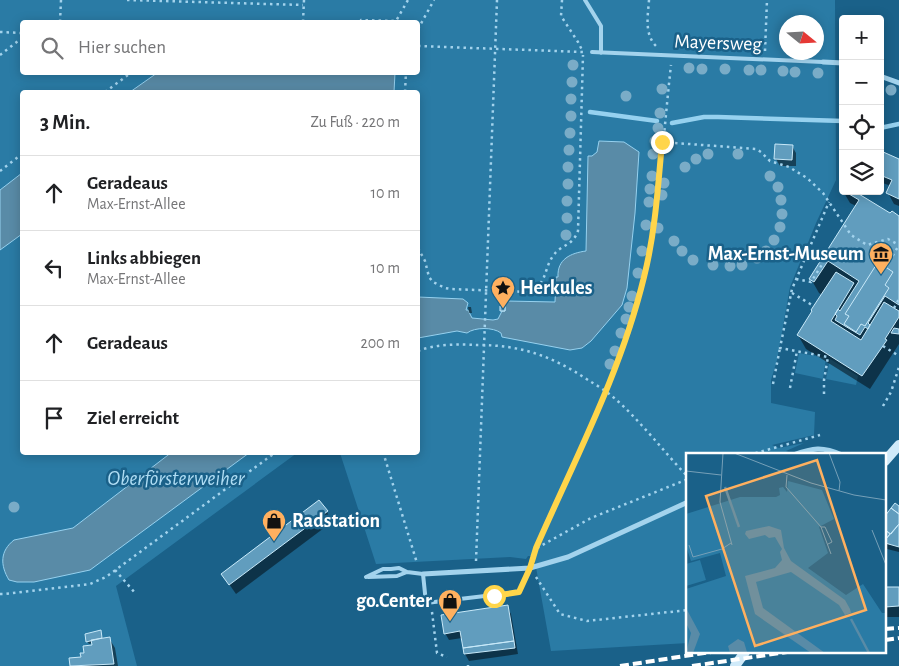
<!DOCTYPE html>
<html lang="de">
<meta charset="utf-8">
<style>
:root{--surface:#fff;--page:#f6f6f6;--text:#202124;--muted:#757577;--line:#e0e0e0}
body{margin:0;font-family:"Alegreya Sans",sans-serif;background:var(--page);color:var(--text)}
.controls{position:absolute;right:15px;top:15px;display:grid;overflow:hidden;border-radius:5px;box-shadow:0 2px 12px #0003}
.controls button{width:45px;height:45px;display:grid;place-items:center;padding:0;border:0;border-bottom:1px solid var(--line);background:var(--surface);color:var(--text);font:25px sans-serif}
.compass{position:absolute;left:779px;top:15px;width:45px;height:45px;border-radius:50%;background:var(--surface);box-shadow:0 2px 12px #0003;rotate:108deg}
.stop{position:absolute;width:15px;height:15px;margin:-11px;border:4px solid #ffd54a;border-radius:50%;background:#fff}
.stop.end{background:#ffd54a;border-color:#fff;box-shadow:0 1px 5px #0008}
.list{margin:0;padding:0;list-style:none}
h2{display:flex;justify-content:space-between;align-items:center;height:65px;margin:0;padding:0 20px;font-size:21px}
h2 small{font-size:16px;font-weight:400;color:var(--muted)}
.list li{display:grid;grid-template-columns:32px 1fr auto;gap:15px;align-items:center;box-sizing:border-box;height:75px;padding:0 20px;border-top:1px solid var(--line)}
.list b{display:block;font-size:19px;white-space:nowrap}
.list p{margin:0;font-size:16px;white-space:nowrap;color:var(--muted)}
.list em{font-size:16px;font-style:normal;color:var(--muted)}
.icon{flex:none;width:28px;height:28px;fill:none;stroke:currentColor;stroke-width:2;stroke-linecap:round;stroke-linejoin:round}
.map{position:relative;flex:none;width:899px;height:666px;overflow:hidden}
.search{position:absolute;background:var(--surface);box-shadow:0 2px 12px #0003;left:20px;top:20px;width:400px;height:55px;display:flex;align-items:center;gap:12px;box-sizing:border-box;padding:0 18px;border-radius:5px;color:var(--muted);font-size:19px}
.panel{position:absolute;background:var(--surface);box-shadow:0 2px 12px #0003;left:20px;top:90px;width:400px;height:365px;border-radius:5px}
.map>svg:first-child{display:block}
</style>
<div class="map">
<svg width="899" height="666" viewBox="0 0 899 666">
<rect width="100%" height="100%" fill="#1a6189"/>
<!-- green -->
<path fill="#2a7ba5" fill-rule="evenodd" d="M 0,0 L 835,0 L 836,180 L 816,223 L 790,287 L 777,360 L 771,380 L 771,403 L 815,412 L 814,435 L 772,445 L 779,448 L 804,443 L 786,451 L 795,455 L 688,455 L 688,643 L 551,651 L 534,556 L 528,556 L 526,559 L 510,557 L 376,564 L 340,453 L 418,452 L 418,92 L 22,92 L 22,452 L 297,453 L 116,586 L 137,666 L 0,666 ZM 22,22 L 418,22 L 418,72 L 22,72 ZM 786,22 L 816,22 L 816,52 L 786,52 Z
M 799,353 L 826,358 L 823,379 L 795,373 Z
M 830,359 L 858,376 L 856,385 L 826,379 Z"/>
<!-- water -->
<path fill="#598ba7" stroke="#96d1ef" d="M 157,73 L 395,73 L 394,92 L 130,92 Z
M 599,141 L 624,142 L 639,152 L 635,213 L 627,288 L 622,305 L 591,341 L 582,348 L 570,350 L 502,337 L 501,333 C 493,327 475,327 467,333 L 457,331 L 418,338 L 418,297 L 463,299 L 468,303 L 466,310 L 468,310 L 472,318 L 493,320 L 498,319 L 502,311 L 505,311 L 505,307 L 502,306 L 506,301 L 555,302 L 556,277 L 558,277 C 557,259 571,253 586,251 L 588,156 L 592,156 L 597,152 Z
M 22,173 L 22,234 L 0,250 L 0,190 Z
M 172,452 L 249,453 L 90,570 L 34,582 L 17,582 L 9,580 C 0,565 0,551 14,540 L 73,528 Z"/>
<!-- shadow -->
<path fill="#0007" d="M 792,146 L 796,153 L 796,166 L 780,166 L 776,159 Z
M 881,152 L 899,160 L 899,206 L 894,204 L 888,193 L 891,186 L 880,182 Z
M 843,191 L 852,191 L 890,215 L 899,217 L 899,344 L 870,389 L 806,349 L 798,335 L 822,295 L 819,293 L 811,279 L 856,206 L 850,203 Z
M 468,307 L 471,307 L 472,313 L 469,313 Z
M 899,507 L 899,552 L 887,549 L 885,551 L 885,518 Z
M 327,512 L 332,522 L 236,594 L 229,584 Z
M 885,588 L 899,588 L 899,617 L 885,617 Z
M 507,607 L 511,614 L 518,654 L 469,661 L 465,654 L 462,638 L 449,640 L 445,633 Z
M 100,632 L 103,639 L 109,638 L 115,648 L 118,666 L 71,666 L 70,660 L 82,658 L 93,646 L 93,643 L 89,644 L 87,641 Z"/>
<g fill="none" stroke-linecap="round" stroke-linejoin="round">
<!-- stream -->
<path stroke="#96d1ef" stroke-width="4.5" d="M 590,112 L 657,121
M 672,123 L 704,117 L 718,117 L 843,121
M 880,128 L 899,124"/>
</g>
<!-- building -->
<path fill="#619dbe" stroke="#c8e9f9" d="M 775,144 L 793,145 L 792,160 L 774,159 Z
M 881,151 L 899,159 L 899,199 L 886,193 L 892,180 L 880,175 Z
M 844,191 L 854,191 L 890,213 L 892,211 L 899,216 L 899,305 L 885,296 L 868,323 L 870,325 L 868,329 L 865,327 L 860,335 L 835,320 L 837,316 L 835,314 L 838,309 L 840,311 L 859,281 L 828,261 L 814,282 L 809,279 L 859,200 Z
M 878,262 L 893,272 L 885,285 L 889,288 L 865,326 L 861,324 L 856,332 L 844,324 L 849,316 L 845,314 Z
M 836,272 L 854,283 L 831,321 L 861,340 L 884,302 L 899,311 L 899,317 L 885,339 L 887,340 L 862,376 L 797,335 L 812,311 L 811,310 Z
M 500,306 L 505,306 L 505,311 L 500,311 Z
M 894,328 L 899,329 L 899,334 L 891,333 Z
M 319,500 L 328,511 L 229,585 L 221,574 Z
M 895,503 L 899,506 L 899,514 L 891,508 Z
M 891,508 L 899,514 L 899,524 L 891,534 L 885,530 L 885,516 Z
M 899,524 L 899,547 L 885,543 L 885,540 Z
M 885,530 L 890,534 L 885,540 Z
M 885,587 L 899,587 L 899,606 L 885,607 Z
M 508,605 L 514,641 L 463,648 L 460,631 L 444,634 L 441,615 Z
M 101,630 L 102,638 L 86,642 L 85,634 Z
M 110,637 L 114,664 L 70,666 L 69,658 L 81,657 L 80,653 L 84,653 L 83,646 L 92,645 L 91,640 Z
M 514,641 L 515,648 L 464,654 L 463,648 Z"/>
<g fill="none" stroke-linecap="round" stroke-linejoin="round">
<!-- path -->
<path stroke="#a3d3ed" stroke-width="2.5" stroke-dasharray="2.5 4" stroke-linecap="butt" d="M 127,0 L 303,5
M 649,0 C 648,15 644,34 656,46
M 60,22 L 61,0
M 303,22 L 304,0
M 361,22 L 361,20 L 396,21 L 408,0
M 418,29 L 434,0
M 0,32 L 22,33
M 418,46 L 583,52 L 578,42 L 561,16 L 562,0
M 765,51 L 767,0
M 0,55 L 22,38
M 105,92 L 132,72
M 405,92 L 406,72
M 662,142 L 756,149 L 761,152 L 770,161 L 789,167 L 807,178 L 823,193 L 851,235 L 867,245 L 888,239 L 899,245
M 0,171 L 22,154
M 418,248 L 425,261 L 429,277 L 433,282 L 445,288 L 451,289 L 527,292 C 548,285 543,270 553,256 C 561,244 572,247 578,231 L 583,55
M 886,267 L 899,245
M 796,279 L 811,282 L 823,263
M 792,293 L 812,305
M 894,308 L 899,299
M 883,346 L 899,356
M 418,351 C 435,344 459,344 478,345 C 521,345 552,356 588,380 C 596,385 605,390 613,397 C 639,419 664,452 688,477
M 773,384 L 780,348
M 790,388 L 797,351
M 824,394 L 824,380 L 828,357 L 780,348 L 792,289 L 829,202
M 883,406 L 891,392 L 899,367
M 383,452 L 417,563
M 749,455 L 820,435
M 537,548 L 591,518 L 688,479
M 534,556 C 540,534 551,514 561,493 C 584,440 610,388 629,333 C 658,248 661,154 671,65
M 476,561 L 497,0
M 115,570 L 136,594
M 536,577 L 560,614 L 587,621 L 688,610
M 0,594 L 5,594 L 90,584 L 106,577 L 276,452
M 432,612 L 437,653 L 447,657
M 468,665 L 468,666"/>
<!-- lane -->
<path stroke="#a3d3ed" stroke-width="4" d="M 585,0 L 601,26 L 601,53
M 592,52 L 823,62
M 366,577 L 383,569 L 391,569 L 399,568 L 407,572 L 423,574 L 426,603 L 519,592 L 530,568
M 368,577 L 397,576 L 407,572"/>
<!-- street -->
<path stroke="#a3d3ed" stroke-width="5" d="M 823,62 L 843,63
M 880,76 L 899,83
M 793,455 C 813,448 822,446 842,455
M 423,574 L 530,568 L 568,557 L 688,502"/>
<!-- secondary -->
<path stroke="#d0eaf9" stroke-width="10" d="M 885,461 L 899,445
M 735,666 L 745,652"/>
<!-- rail -->
<path stroke="#fff" stroke-width="4" stroke-dasharray="9 4" stroke-linecap="butt" d="M 885,629 L 899,628
M 885,640 L 899,638
M 620,666 L 711,652
M 692,666 L 787,652"/>
</g>
<!-- trees -->
<g fill="#7aacc7">
<circle cx="573" cy="65" r="5.5"/>
<circle cx="689" cy="68" r="5.5"/>
<circle cx="702" cy="69" r="5.5"/>
<circle cx="725" cy="69" r="5.5"/>
<circle cx="749" cy="70" r="5.5"/>
<circle cx="761" cy="70" r="5.5"/>
<circle cx="783" cy="71" r="5.5"/>
<circle cx="795" cy="72" r="5.5"/>
<circle cx="818" cy="73" r="5.5"/>
<circle cx="572" cy="82" r="5.5"/>
<circle cx="662" cy="89" r="5.5"/>
<circle cx="891" cy="90" r="5.5"/>
<circle cx="626" cy="96" r="5.5"/>
<circle cx="571" cy="99" r="5.5"/>
<circle cx="660" cy="113" r="5.5"/>
<circle cx="571" cy="116" r="5.5"/>
<circle cx="658" cy="128" r="5.5"/>
<circle cx="570" cy="133" r="5.5"/>
<circle cx="655" cy="141" r="5.5"/>
<circle cx="569" cy="150" r="5.5"/>
<circle cx="653" cy="154" r="5.5"/>
<circle cx="708" cy="154" r="5.5"/>
<circle cx="738" cy="154" r="5.5"/>
<circle cx="696" cy="159" r="5.5"/>
<circle cx="568" cy="167" r="5.5"/>
<circle cx="685" cy="167" r="5.5"/>
<circle cx="652" cy="176" r="5.5"/>
<circle cx="770" cy="176" r="5.5"/>
<circle cx="664" cy="183" r="5.5"/>
<circle cx="568" cy="184" r="5.5"/>
<circle cx="778" cy="187" r="5.5"/>
<circle cx="650" cy="189" r="5.5"/>
<circle cx="662" cy="195" r="5.5"/>
<circle cx="781" cy="200" r="5.5"/>
<circle cx="567" cy="201" r="5.5"/>
<circle cx="649" cy="202" r="5.5"/>
<circle cx="782" cy="214" r="5.5"/>
<circle cx="567" cy="218" r="5.5"/>
<circle cx="646" cy="225" r="5.5"/>
<circle cx="780" cy="227" r="5.5"/>
<circle cx="658" cy="228" r="5.5"/>
<circle cx="566" cy="235" r="5.5"/>
<circle cx="774" cy="240" r="5.5"/>
<circle cx="674" cy="241" r="5.5"/>
<circle cx="642" cy="251" r="5.5"/>
<circle cx="682" cy="251" r="5.5"/>
<circle cx="766" cy="251" r="5.5"/>
<circle cx="757" cy="258" r="5.5"/>
<circle cx="693" cy="260" r="5.5"/>
<circle cx="713" cy="265" r="5.5"/>
<circle cx="742" cy="265" r="5.5"/>
<circle cx="730" cy="266" r="5.5"/>
<circle cx="638" cy="273" r="5.5"/>
<circle cx="632" cy="296" r="5.5"/>
<circle cx="629" cy="307" r="5.5"/>
<circle cx="626" cy="319" r="5.5"/>
<circle cx="621" cy="333" r="5.5"/>
<circle cx="615" cy="351" r="5.5"/>
<circle cx="610" cy="364" r="5.5"/>
<circle cx="14" cy="507" r="5.5"/>
</g>
<g fill="none" stroke-linecap="round" stroke-linejoin="round">
<!-- route -->
<path stroke="#ffd54a" stroke-width="6" d="M 494,596 L 519,592 L 530,568 L 536,548 C 575,459 621,372 644,277 C 655,234 658,187 662,142"/>
</g>
<!-- icons -->
<defs>
<g id="museum-pin" transform="scale(1.25)"><path d="M0 17L-7.5 6A9.5 9.5 0 1 1 7.5 6Z" fill="#ffb05f" stroke="#1a6189"/><path d="M0-6L6-3V-2H-6V-3ZM-5-1h2V3h-2ZM-1-1h2V3h-2ZM3-1h2V3H3ZM-6 4H6V6H-6Z" fill="#111"/></g>
<g id="sight-pin" transform="scale(1.25)"><path d="M0 17L-7.5 6A9.5 9.5 0 1 1 7.5 6Z" fill="#ffb05f" stroke="#1a6189"/><path d="M0-6L1.8-2.2L6-1.7L2.9 1.2L3.7 5.4L0 3.3L-3.7 5.4L-2.9 1.2L-6-1.7L-1.8-2.2Z" fill="#111"/></g>
<g id="shop-pin" transform="scale(1.25)"><path d="M0 17L-7.5 6A9.5 9.5 0 1 1 7.5 6Z" fill="#ffb05f" stroke="#1a6189"/><path d="M-5-2.5h2.3a2.7 3.5 0 0 1 5.4 0H5L5.5 6h-11ZM-1.5-2.5h3a1.5 2.3 0 0 0-3 0Z" fill="#111"/></g>
</defs>
<g fill-rule="evenodd">
<use href="#museum-pin" x="881" y="254"/>
<use href="#sight-pin" x="503" y="288"/>
<use href="#shop-pin" x="274" y="521"/>
<use href="#shop-pin" x="450" y="601"/>
</g>
<g text-anchor="middle" dominant-baseline="central" stroke-width="5" stroke-linejoin="round" paint-order="stroke">
<!-- street labels -->
<g font-size="20" fill="#fff" stroke="#1a6189">
<text transform="translate(718 43) rotate(2)">Mayersweg</text>
</g>
<!-- poi labels -->
<g font-size="20" font-weight="bold" fill="#fff" stroke="#1a6189" text-anchor="end">
<text x="864" y="254">Max-Ernst-Museum</text>
<text x="520" y="288" text-anchor="start">Herkules</text>
<text x="292" y="521" text-anchor="start">Radstation</text>
<text x="432" y="601">go.Center</text>
</g>
<!-- water labels -->
<g font-size="21" font-style="italic" fill="#afddf4" stroke="#1a6189">
<text x="176" y="478">Oberförsterweiher</text>
</g>
</g>
<!-- overview -->
<g transform="translate(686 453)">
<rect width="200" height="200" fill="#1a6189"/>
<path d="M 102,28 L 136,37 L 148,66 L 133,74 L 142,100 L 122,115 L 160,142 L 177,131 L 196,160 L 200,160 L 200,200 L 0,200 L 0,136 L 40,123 L 34,100 L 5,108 L 0,93 L 0,61 L 54,44 L 90,44 L 94,42 L 93,35 L 97,34 L 101,39 ZM 14,107 L 20,127 L 0,133 L 0,111 Z" fill="#2a7ba5"/>
<path d="M 83,73 L 95,77 L 98,95 L 105,108 L 159,147 L 164,156 L 165,160 L 159,162 L 153,152 L 105,119 L 70,129 L 77,155 L 139,200 L 125,200 L 69,161 L 59,123 L 89,115 L 96,107 L 94,99 L 96,96 L 89,84 L 83,85 L 79,82 L 63,86 L 59,81 L 60,78 ZM 0,155 L 14,181 L 7,200 L 0,200 L 5,180 L 0,170 ZM 52,186 L 58,189 L 61,199 L 44,200 L 42,193 Z" fill="#598ba7"/>
<path fill="none" stroke="#598ba7" stroke-width="2.5" d="M 39,34 L 53,74M 165,166 L 183,200"/>
<path fill="none" stroke="#76a0b8" stroke-width="1" d="M 37,0 L 34,49 L 46,92M 48,0 L 125,30 L 168,42 L 200,47M 143,0 L 154,29 L 153,38M 0,18 L 35,22M 101,22 L 100,34 L 135,74 L 145,101M 135,74 L 139,74 L 146,89 L 142,91M 186,77 L 200,112M 3,92 L 7,104 L 36,96 L 45,90"/>
<path fill="#ffb05f" fill-opacity="0.15" stroke="#ffb05f" stroke-width="2.5" d="M 131,7 L 180,157 L 69,193 L 20,43 Z"/>
<rect width="200" height="200" fill="none" stroke="#fff" stroke-width="2.5"/>
</g>
</svg>
<div class="controls">
<button>+</button>
<button>−</button>
<button><svg class="icon" aria-label="locate" viewBox="0 0 24 24"><circle cx="12" cy="12" r="6"/><path d="M12 2v4M12 18v4M2 12h4M18 12h4"/></svg></button>
<button><svg class="icon" aria-label="layers" viewBox="0 0 24 24"><path d="M12 4l9 5-9 5-9-5zM3 14l9 5 9-5"/></svg></button>
</div>
<svg class="compass" viewBox="-18 -18 36 36"><path d="M0-13l5 13h-10z" fill="#e53935"/><path d="M0 13l5-13h-10z" fill="#757577"/></svg>
<div class="stop" style="left:494px;top:596px"></div>
<div class="stop end" style="left:662px;top:142px"></div>
<div class="search"><svg class="icon" aria-label="search" viewBox="0 0 24 24"><circle cx="10" cy="10" r="6"/><path d="M15 15l6 6"/></svg>Hier suchen</div>
<section class="panel">
<h2>3 Min.<small>Zu Fuß · 220 m</small></h2>
<ul class="list">
<li><svg class="icon" aria-label="ahead" viewBox="0 0 24 24"><path d="M12 20V5M6 11l6-6 6 6"/></svg><div><b>Geradeaus</b><p>Max-Ernst-Allee</p></div><em>10 m</em></li>
<li><svg class="icon" aria-label="left" viewBox="0 0 24 24"><path d="M17 20v-9H6M10 6l-5 5 5 5"/></svg><div><b>Links abbiegen</b><p>Max-Ernst-Allee</p></div><em>10 m</em></li>
<li><svg class="icon" aria-label="ahead" viewBox="0 0 24 24"><path d="M12 20V5M6 11l6-6 6 6"/></svg><div><b>Geradeaus</b></div><em>200 m</em></li>
<li><svg class="icon" aria-label="arrive" viewBox="0 0 24 24"><path d="M6 21V4h12l-3 4 3 4H6"/></svg><div><b>Ziel erreicht</b></div></li>
</ul>
</section>
</div>
